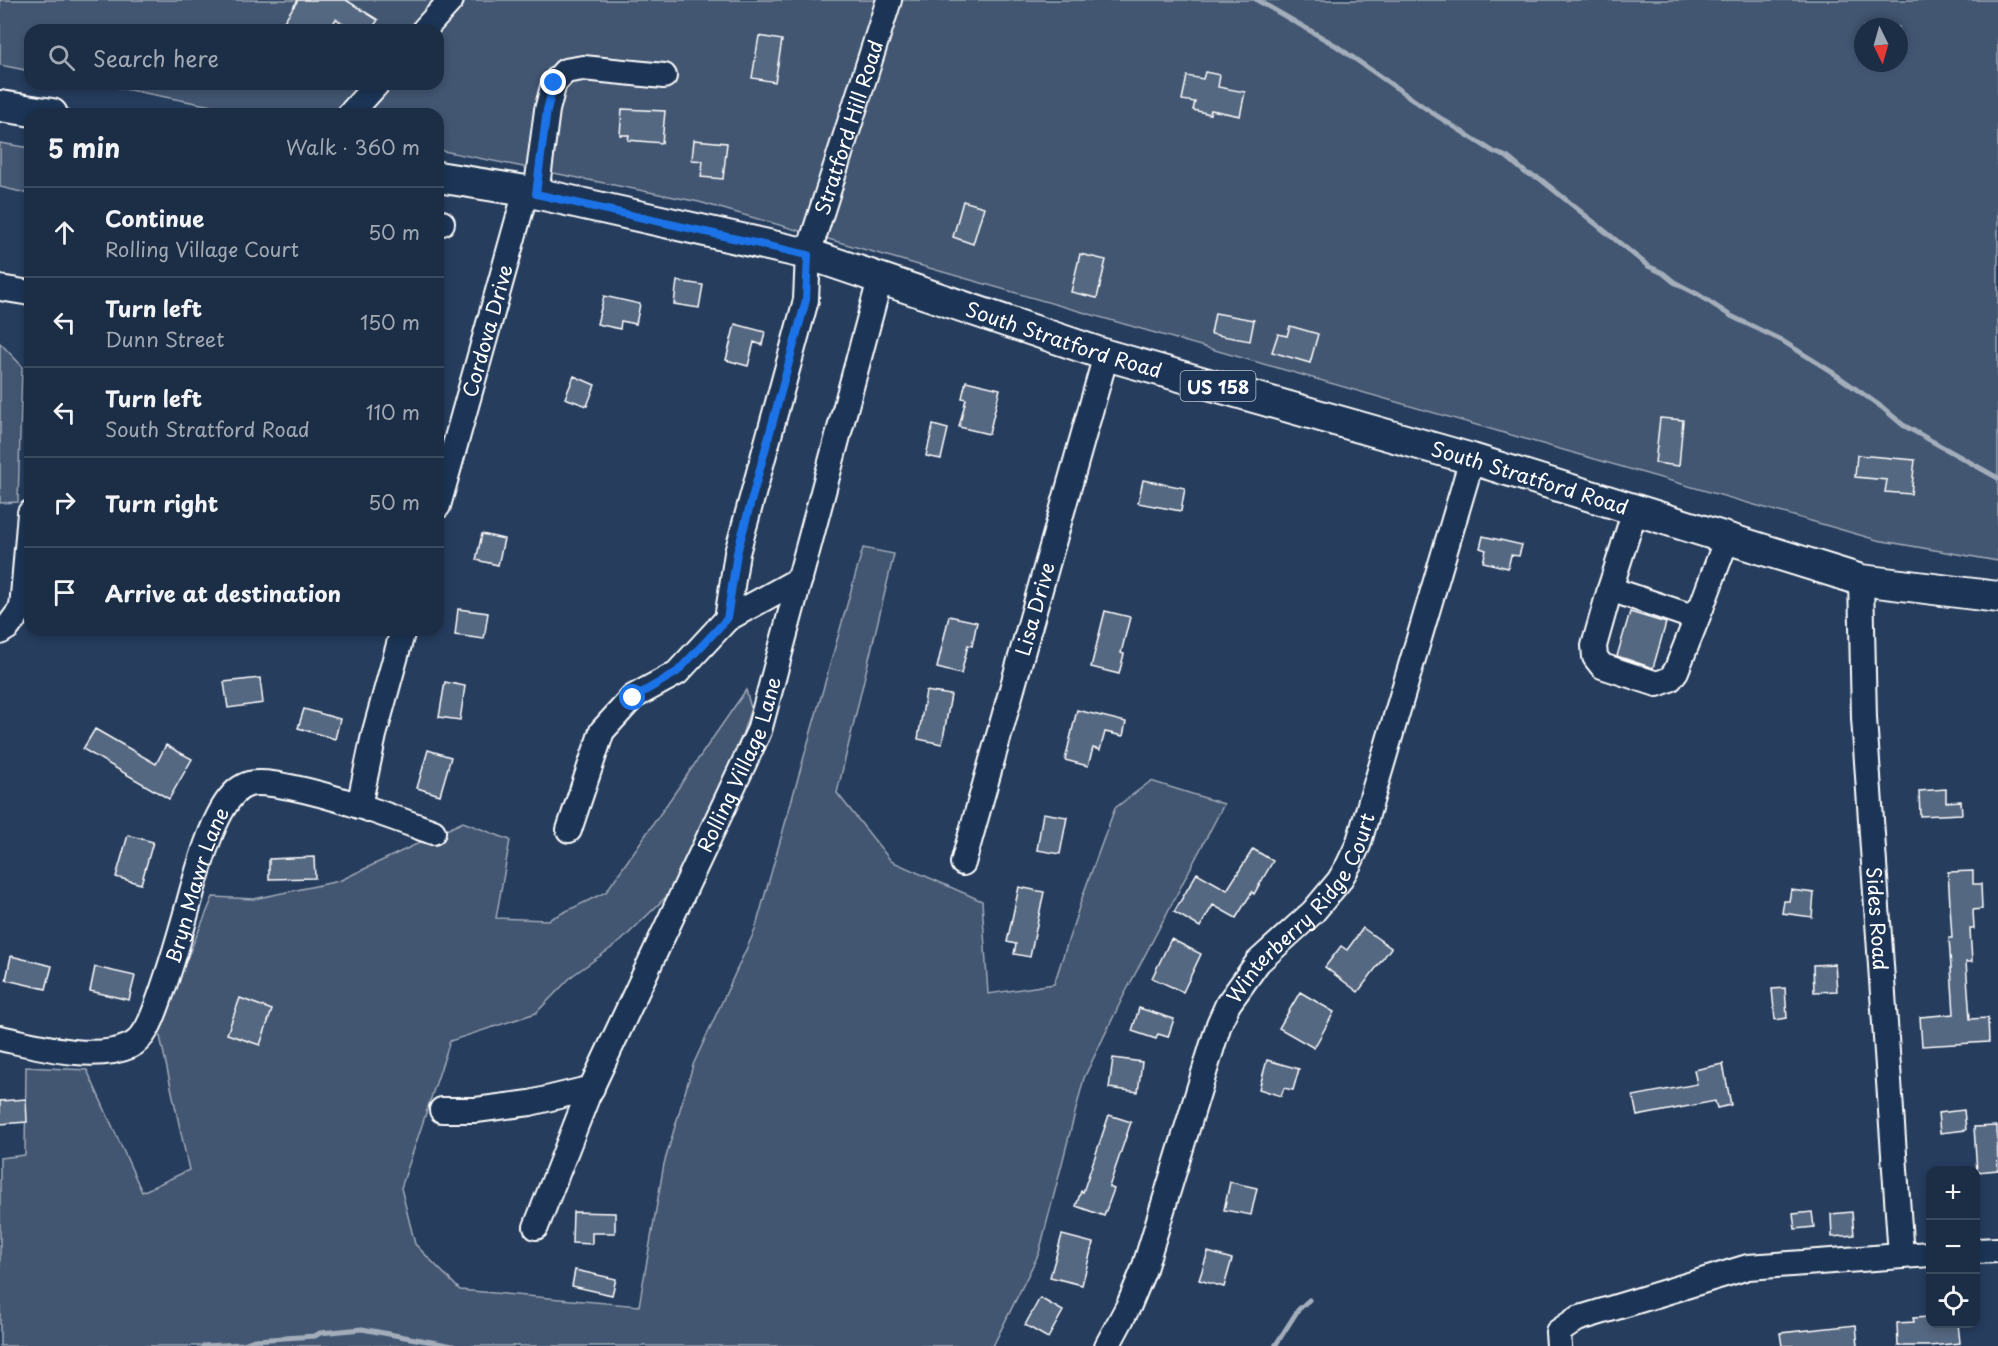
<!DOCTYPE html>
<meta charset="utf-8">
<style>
:root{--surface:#1c2e46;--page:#293a51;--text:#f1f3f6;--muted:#a0a8b3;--line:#3a4a5f}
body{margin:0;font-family:"Playpen Sans",sans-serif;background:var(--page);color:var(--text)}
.controls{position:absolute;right:18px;bottom:18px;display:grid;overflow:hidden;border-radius:12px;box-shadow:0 3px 9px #0003}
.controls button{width:54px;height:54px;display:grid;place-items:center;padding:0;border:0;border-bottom:2px solid var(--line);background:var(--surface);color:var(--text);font:30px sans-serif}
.compass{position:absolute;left:1854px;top:18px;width:54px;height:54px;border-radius:50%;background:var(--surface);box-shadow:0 3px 9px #0003;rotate:175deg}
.stop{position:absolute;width:18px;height:18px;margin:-14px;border:4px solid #1a73e8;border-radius:50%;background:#fff}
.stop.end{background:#1a73e8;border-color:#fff;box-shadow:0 2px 6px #0008}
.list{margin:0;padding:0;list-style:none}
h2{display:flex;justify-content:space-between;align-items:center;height:78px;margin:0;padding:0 24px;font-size:26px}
h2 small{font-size:20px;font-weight:400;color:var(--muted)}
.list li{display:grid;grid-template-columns:39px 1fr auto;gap:18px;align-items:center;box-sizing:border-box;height:90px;padding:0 24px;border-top:2px solid var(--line)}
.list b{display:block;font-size:22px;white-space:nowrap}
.list p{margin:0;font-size:20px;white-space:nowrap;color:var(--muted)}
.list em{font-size:20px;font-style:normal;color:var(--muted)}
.icon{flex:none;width:33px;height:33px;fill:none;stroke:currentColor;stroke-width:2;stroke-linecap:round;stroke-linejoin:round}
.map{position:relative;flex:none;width:1998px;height:1346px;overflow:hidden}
.search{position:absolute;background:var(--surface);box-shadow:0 3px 9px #0003;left:24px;top:24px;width:420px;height:66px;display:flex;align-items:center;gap:15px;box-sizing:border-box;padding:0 21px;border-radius:18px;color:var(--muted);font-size:22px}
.panel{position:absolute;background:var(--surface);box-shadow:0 3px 9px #0003;left:24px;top:108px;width:420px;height:528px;border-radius:18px}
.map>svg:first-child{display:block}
</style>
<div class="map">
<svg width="1998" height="1346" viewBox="0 0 1998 1346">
<rect width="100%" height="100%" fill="#263d5e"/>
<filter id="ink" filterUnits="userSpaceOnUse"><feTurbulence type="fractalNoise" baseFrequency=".0167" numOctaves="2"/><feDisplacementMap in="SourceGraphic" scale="12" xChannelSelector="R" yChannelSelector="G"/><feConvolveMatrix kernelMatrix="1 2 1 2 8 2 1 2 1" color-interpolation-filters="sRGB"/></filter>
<g filter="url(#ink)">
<!-- green -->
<path fill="#425672" stroke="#a0aab8" stroke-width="1.5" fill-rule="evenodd" d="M 0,0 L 1998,0 L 1998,561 L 1877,540 L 699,202 L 438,150 L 438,114 L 252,114 L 99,84 L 438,84 L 438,30 L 30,30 L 30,71 L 0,65 ZM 1863,27 L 1899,27 L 1899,63 L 1863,63 Z
M 0,143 L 30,148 L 30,194 L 0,187 Z
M 0,343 L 22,366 L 18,502 L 0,503 Z
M 863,548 L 894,554 L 837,793 L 891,861 L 982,901 L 988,994 L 1054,984 L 1084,892 L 1115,808 L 1151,781 L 1224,804 L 1121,1001 L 1084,1078 L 1039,1253 L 993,1346 L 0,1346 L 0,1158 L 25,1155 L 26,1067 L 87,1070 L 142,1192 L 189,1170 L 158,1027 L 213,897 L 254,899 L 339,881 L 463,822 L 510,840 L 496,918 L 548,920 L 606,892 L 746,690 L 751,708 L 724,789 L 668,895 L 621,941 L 572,976 L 536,1013 L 450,1041 L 401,1188 L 415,1244 L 460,1290 L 639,1306 L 664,1164 L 693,1065 L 755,930 Z"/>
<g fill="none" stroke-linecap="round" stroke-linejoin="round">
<!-- stream -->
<path stroke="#a4aebb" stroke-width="5" d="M 1257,0 L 1335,45 L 1431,112 L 1494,152 L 1507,157 L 1526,173 L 1539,178 L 1648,266 L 1663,273 L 1674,282 L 1699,295 L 1731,316 L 1781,340 L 1832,372 L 1883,408 L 1903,425 L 1998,478
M 203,1346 L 243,1344 L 254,1340 L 315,1336 L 320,1333 L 362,1329 L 453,1346
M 1275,1346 L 1298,1310 L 1309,1300"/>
</g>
<!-- building -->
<path fill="#556781" stroke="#fff" stroke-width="1.5" d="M 298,0 L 346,0 L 378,20 L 371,30 L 352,30 L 336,19 L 329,30 L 291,30 L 282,24 Z
M 759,36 L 782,40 L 775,82 L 752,78 Z
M 1205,72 L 1220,75 L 1218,87 L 1245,92 L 1240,116 L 1211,110 L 1210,114 L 1193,110 L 1195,102 L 1182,100 L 1187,76 L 1203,79 Z
M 622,109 L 665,111 L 662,143 L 628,140 L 629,135 L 620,135 Z
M 694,140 L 727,143 L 723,179 L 701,177 L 703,161 L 692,160 Z
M 963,201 L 984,207 L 973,244 L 953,237 Z
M 1080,254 L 1106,260 L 1097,298 L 1071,292 Z
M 677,281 L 703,285 L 699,308 L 674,304 Z
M 604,296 L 640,304 L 636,324 L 621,321 L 620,329 L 597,324 Z
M 1215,313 L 1254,320 L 1250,341 L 1211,334 Z
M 735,324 L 765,332 L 762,345 L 754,342 L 748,366 L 726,360 Z
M 1290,326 L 1318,334 L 1310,363 L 1272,352 L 1278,334 L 1287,336 Z
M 574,376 L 595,385 L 587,406 L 565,398 Z
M 966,381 L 1000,389 L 989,434 L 959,427 L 966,399 L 962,398 Z
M 1660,418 L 1683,420 L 1679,466 L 1655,463 Z
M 933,425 L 948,429 L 941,459 L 926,456 Z
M 1857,455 L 1915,460 L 1911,494 L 1885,492 L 1887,480 L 1855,477 Z
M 1143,480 L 1185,488 L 1181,511 L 1138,503 Z
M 482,534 L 504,539 L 498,565 L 476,560 Z
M 1483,536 L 1522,545 L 1519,556 L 1511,555 L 1508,568 L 1483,562 L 1486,550 L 1480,548 Z
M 458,609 L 488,613 L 484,639 L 455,635 Z
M 1105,611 L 1130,617 L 1121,653 L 1124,654 L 1119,674 L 1091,667 Z
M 1630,612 L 1666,623 L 1653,668 L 1617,656 Z
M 949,616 L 977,622 L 972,646 L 968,645 L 961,674 L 937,668 Z
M 260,678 L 263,703 L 228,708 L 224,682 Z
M 445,682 L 465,686 L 460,720 L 439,717 Z
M 926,691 L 951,695 L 942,744 L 918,739 Z
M 304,709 L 340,719 L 335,739 L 298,728 Z
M 1077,710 L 1126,722 L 1123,736 L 1105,732 L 1100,750 L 1093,748 L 1088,766 L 1065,760 Z
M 95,729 L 156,764 L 166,745 L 192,759 L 169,799 L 83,749 Z
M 428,750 L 451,757 L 440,795 L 417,788 Z
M 1946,789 L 1946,802 L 1961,801 L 1962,814 L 1920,816 L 1919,791 Z
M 1043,813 L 1067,817 L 1060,854 L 1037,850 Z
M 128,835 L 153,842 L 141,884 L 116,877 Z
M 1253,849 L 1273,861 L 1254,894 L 1252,892 L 1236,918 L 1213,905 L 1200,927 L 1174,912 L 1197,873 L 1227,890 Z
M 314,857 L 315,878 L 269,879 L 269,859 Z
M 1973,871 L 1973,884 L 1981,884 L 1982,909 L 1973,910 L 1974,929 L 1970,929 L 1972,962 L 1966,962 L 1970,1019 L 1988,1018 L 1989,1042 L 1922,1046 L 1920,1017 L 1954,1014 L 1949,938 L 1952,938 L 1948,872 Z
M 1019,887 L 1044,892 L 1030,957 L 1014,954 L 1016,944 L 1007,942 Z
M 1791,890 L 1814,893 L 1812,917 L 1782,913 L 1784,901 L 1789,901 Z
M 1363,928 L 1391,948 L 1358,992 L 1325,967 L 1341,946 L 1347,950 Z
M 1171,939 L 1201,954 L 1183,992 L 1152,978 Z
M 11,956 L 52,966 L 46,989 L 6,980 Z
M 1835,964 L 1837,991 L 1814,992 L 1813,965 Z
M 95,967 L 135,976 L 129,1000 L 90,991 Z
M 1785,988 L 1787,1018 L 1775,1020 L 1772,989 Z
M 1300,992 L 1334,1012 L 1314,1048 L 1279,1028 Z
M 240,998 L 272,1010 L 260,1045 L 227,1034 Z
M 1139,1008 L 1174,1019 L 1168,1037 L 1158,1034 L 1156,1039 L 1132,1031 Z
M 1113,1058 L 1142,1062 L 1138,1092 L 1109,1088 Z
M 1267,1060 L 1299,1069 L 1293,1090 L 1284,1088 L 1281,1096 L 1259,1089 Z
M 1723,1064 L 1731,1105 L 1717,1108 L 1715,1101 L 1637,1116 L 1633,1096 L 1697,1084 L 1694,1070 Z
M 26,1099 L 27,1122 L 0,1124 L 0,1101 Z
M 1964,1110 L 1966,1130 L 1940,1133 L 1938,1113 Z
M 1109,1115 L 1131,1122 L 1109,1187 L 1114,1189 L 1104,1216 L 1076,1206 L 1081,1191 L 1083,1192 Z
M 1997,1126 L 1998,1170 L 1977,1172 L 1974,1127 Z
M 1230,1182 L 1257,1188 L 1251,1215 L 1224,1210 Z
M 573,1212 L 615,1213 L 615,1233 L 592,1233 L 592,1244 L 572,1243 Z
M 1812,1212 L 1814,1227 L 1795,1229 L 1793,1214 Z
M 1852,1212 L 1854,1235 L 1832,1237 L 1831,1214 Z
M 1062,1235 L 1093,1243 L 1082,1285 L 1050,1277 Z
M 1208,1252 L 1232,1259 L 1224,1287 L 1199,1280 Z
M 575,1270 L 616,1279 L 612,1295 L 572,1286 Z
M 1040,1298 L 1063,1311 L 1048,1338 L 1025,1325 Z
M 1930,1317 L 1930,1323 L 1958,1323 L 1960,1343 L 1930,1346 L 1898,1346 L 1897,1323 L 1914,1322 L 1913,1318 Z
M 1856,1325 L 1858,1346 L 1782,1346 L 1780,1333 Z"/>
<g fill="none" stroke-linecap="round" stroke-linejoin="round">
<!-- minor casing -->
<g stroke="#fff" stroke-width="28">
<g id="minor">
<path d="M 424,30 L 451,0"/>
<path d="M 350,114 L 377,84"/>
<path d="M 536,194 L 547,110 L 554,83 L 565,71 L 583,68 L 664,76"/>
<path d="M 438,223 L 442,223"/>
<path d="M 0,288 L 30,293"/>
<path id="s1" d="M 438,506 L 526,191"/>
<path d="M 1635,510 L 1610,589 L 1687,615 L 1693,614 L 1701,608 L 1727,538"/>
<path id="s2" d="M 1861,580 L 1864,718 L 1901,1256"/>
<path d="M 1610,589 L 1594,646 L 1595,657 L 1602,666 L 1657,684 L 1670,679 L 1676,671 L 1701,608"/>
<path id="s3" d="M 727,619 L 737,553 L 806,300 L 808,254 L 889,0"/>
<path d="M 0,632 L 8,627 L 22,608 L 30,513"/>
<path d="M 359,806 L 374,735 L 403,630"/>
<path d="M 569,830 L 602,731 L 633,697 L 677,673 L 727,619 L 800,579"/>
<path id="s4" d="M 963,863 L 1106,355"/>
<path id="s5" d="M 0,1038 C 37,1046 94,1062 130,1046 C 147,1038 154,1013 160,997 C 173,961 183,925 193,888 C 201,861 209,832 223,808 C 229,798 238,787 249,784 C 262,781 278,785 290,787 C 339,797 386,815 433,832"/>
<path d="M 442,1110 L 476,1110 L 530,1103 L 592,1088"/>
<path id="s6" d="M 536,1227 L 587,1097 L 759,731 L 880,279"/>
<path d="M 1976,1251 L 1998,1250"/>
<path id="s7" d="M 1107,1346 L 1129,1305 L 1144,1269 L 1219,1024 L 1228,1004 L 1258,962 L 1313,912 L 1339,881 L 1349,864 L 1358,845 L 1472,459"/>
<path d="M 1559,1346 L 1558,1332 L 1577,1319 L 1748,1267 L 1930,1254"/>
</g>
</g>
<!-- major casing -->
<g stroke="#fff" stroke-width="34">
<g id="major">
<path d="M 0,106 L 52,114"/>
<path id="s8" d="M 438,177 L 526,191 L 808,254 L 1106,355 L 1472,459 L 1861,580 L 1998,597"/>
</g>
</g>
<!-- minor -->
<use href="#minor" stroke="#1d3557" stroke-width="24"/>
<!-- major -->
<use href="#major" stroke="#1d3557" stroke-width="30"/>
</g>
</g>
<g fill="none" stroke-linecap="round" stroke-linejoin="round" filter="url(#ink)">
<!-- route -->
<path stroke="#1a73e8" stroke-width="8" d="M 554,83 L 547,110 L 536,194 L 808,255 L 806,300 L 737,553 L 727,619 L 677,672 L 633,698"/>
</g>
<g text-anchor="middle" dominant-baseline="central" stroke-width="6" stroke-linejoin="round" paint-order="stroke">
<!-- shield labels -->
<rect fill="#1d3557" stroke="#bbc2cd" stroke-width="1.5" x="1180.5" y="371" width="75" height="30" rx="4.5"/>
<g font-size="18" font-weight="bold" fill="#fff">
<text x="1218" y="386">US 158</text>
</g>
<!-- street labels -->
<g font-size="20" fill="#fff" stroke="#1d3557">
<text stroke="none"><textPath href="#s3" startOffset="508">Stratford Hill Road</textPath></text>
<text stroke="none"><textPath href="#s1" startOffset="182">Cordova Drive</textPath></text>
<text stroke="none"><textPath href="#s8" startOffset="648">South Stratford Road</textPath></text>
<text stroke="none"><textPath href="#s8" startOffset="1134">South Stratford Road</textPath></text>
<text stroke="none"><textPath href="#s4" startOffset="264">Lisa Drive</textPath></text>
<text stroke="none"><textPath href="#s6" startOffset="506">Rolling Village Lane</textPath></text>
<text stroke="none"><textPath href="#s5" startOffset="309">Bryn Mawr Lane</textPath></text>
<text stroke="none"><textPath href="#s7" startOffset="486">Winterberry Ridge Court</textPath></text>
<text stroke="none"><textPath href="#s2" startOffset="339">Sides Road</textPath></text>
</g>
</g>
</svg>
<div class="controls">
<button>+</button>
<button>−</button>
<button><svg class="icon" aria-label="locate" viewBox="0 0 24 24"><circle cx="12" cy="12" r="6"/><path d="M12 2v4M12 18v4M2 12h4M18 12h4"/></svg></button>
</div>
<svg class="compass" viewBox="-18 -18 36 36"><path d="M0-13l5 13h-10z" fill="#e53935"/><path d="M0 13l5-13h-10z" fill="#a0a8b3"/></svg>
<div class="stop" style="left:633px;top:698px"></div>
<div class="stop end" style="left:554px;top:83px"></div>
<div class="search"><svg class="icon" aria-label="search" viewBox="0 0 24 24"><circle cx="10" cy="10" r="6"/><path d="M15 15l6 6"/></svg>Search here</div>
<section class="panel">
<h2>5 min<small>Walk · 360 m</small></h2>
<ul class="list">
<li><svg class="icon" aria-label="ahead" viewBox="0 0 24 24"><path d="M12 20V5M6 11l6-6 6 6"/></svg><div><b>Continue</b><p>Rolling Village Court</p></div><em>50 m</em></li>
<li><svg class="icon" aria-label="left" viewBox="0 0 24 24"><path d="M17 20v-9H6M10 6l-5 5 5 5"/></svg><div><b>Turn left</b><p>Dunn Street</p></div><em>150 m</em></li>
<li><svg class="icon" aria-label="left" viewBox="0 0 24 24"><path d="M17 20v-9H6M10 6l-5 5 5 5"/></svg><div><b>Turn left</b><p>South Stratford Road</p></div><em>110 m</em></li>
<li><svg class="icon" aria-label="right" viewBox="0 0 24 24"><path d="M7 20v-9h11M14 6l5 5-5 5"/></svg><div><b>Turn right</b></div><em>50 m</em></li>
<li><svg class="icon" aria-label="arrive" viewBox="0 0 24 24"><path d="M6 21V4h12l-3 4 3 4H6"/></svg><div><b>Arrive at destination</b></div></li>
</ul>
</section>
</div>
